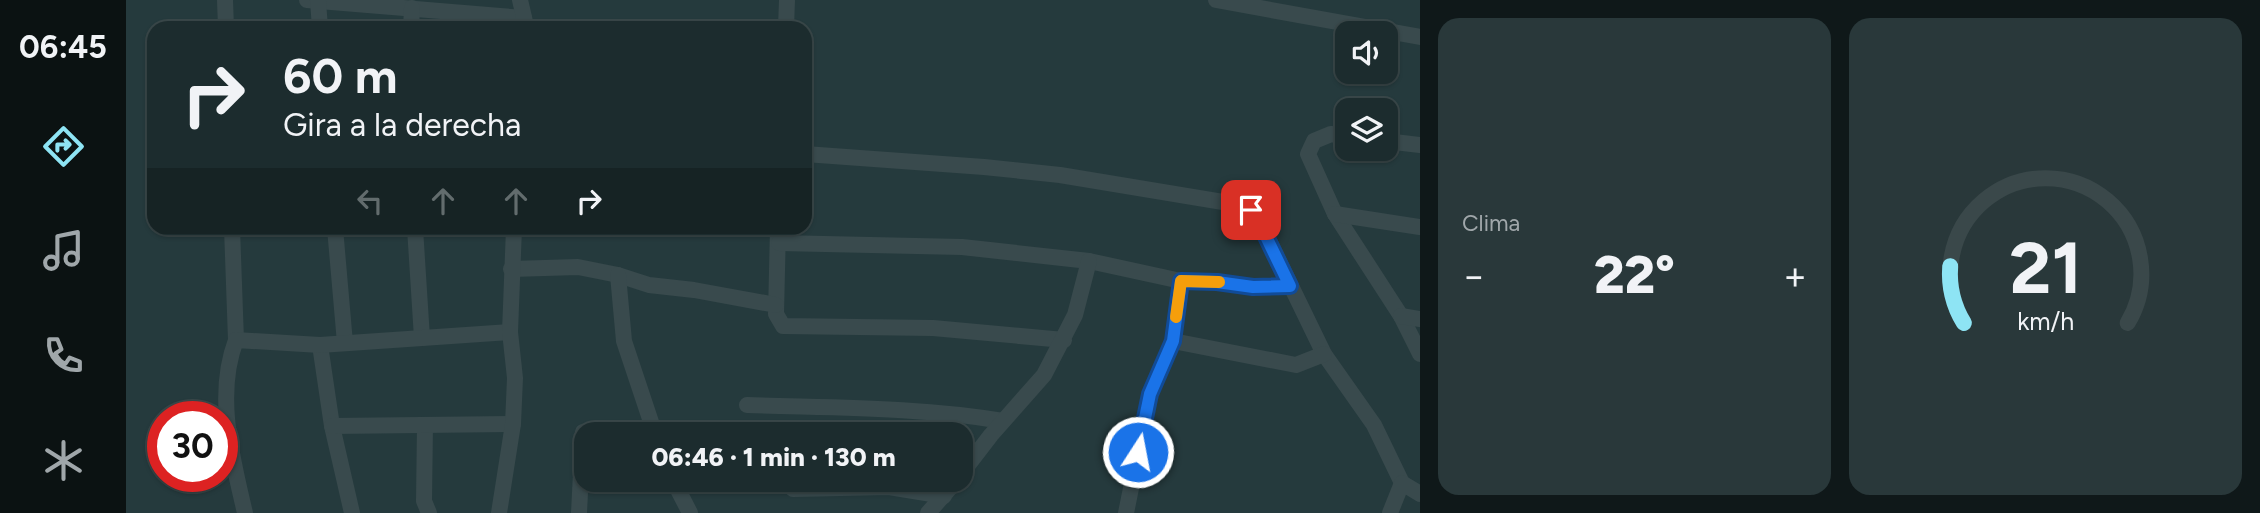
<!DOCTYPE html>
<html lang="es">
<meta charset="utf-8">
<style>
body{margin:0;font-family:Figtree,sans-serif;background:#29383a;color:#f1f3f6;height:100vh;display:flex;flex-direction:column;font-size:26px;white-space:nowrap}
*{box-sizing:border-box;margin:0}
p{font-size:23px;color:#a0a7aa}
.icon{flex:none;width:38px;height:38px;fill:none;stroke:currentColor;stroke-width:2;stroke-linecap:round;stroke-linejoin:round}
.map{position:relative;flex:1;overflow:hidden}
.details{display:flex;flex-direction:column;gap:18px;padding:18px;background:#0f1819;width:840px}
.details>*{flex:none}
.banner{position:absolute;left:21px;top:21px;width:665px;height:214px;border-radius:21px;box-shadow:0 2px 5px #0004,0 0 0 2px #3a484a;background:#1c2c2e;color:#f1f3f6;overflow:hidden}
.buttons{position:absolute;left:1209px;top:21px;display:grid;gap:14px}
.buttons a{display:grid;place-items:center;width:63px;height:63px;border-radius:14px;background:#1c2c2e;box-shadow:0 2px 5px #0004,0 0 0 2px #3a484a;font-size:35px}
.speed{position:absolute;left:21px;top:401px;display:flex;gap:14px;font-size:35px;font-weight:700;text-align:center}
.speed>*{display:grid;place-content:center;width:91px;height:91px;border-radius:50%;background:#1c2c2e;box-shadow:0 2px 5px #0004,0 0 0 2px #3a484a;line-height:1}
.speed .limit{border:10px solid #d22;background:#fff;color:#111}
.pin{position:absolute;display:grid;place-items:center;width:60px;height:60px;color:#fff;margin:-30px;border-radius:14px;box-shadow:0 4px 10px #0006}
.me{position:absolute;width:77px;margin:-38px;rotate:11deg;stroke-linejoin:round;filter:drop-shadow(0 0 5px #0008)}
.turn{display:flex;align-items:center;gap:24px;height:147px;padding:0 21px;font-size:32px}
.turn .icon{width:91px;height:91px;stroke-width:2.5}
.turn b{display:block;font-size:49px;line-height:60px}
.lanes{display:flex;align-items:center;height:66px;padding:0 21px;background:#0003;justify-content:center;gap:35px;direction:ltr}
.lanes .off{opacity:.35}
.big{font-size:52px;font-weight:800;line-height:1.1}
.details .widget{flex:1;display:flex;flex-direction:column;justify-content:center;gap:10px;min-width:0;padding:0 24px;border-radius:21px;background:#29383a}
.details .dial{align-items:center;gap:0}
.dial svg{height:182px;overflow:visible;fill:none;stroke:#3a484a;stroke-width:7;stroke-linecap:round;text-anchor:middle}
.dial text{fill:#f1f3f6;stroke:none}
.heat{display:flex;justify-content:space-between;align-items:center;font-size:38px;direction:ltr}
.details .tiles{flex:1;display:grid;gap:18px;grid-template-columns:repeat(2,1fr)}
.trip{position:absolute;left:448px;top:422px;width:399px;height:70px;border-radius:21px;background:#1c2c2e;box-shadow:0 2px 5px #0004,0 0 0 2px #3a484a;font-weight:800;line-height:70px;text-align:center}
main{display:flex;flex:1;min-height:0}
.tab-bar{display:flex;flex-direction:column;width:126px;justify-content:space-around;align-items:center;background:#0b1212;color:#a0a7aa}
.tab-bar .icon{width:49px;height:49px}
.tab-bar .on{color:#8ee4f4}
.tab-bar b{font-size:32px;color:#f1f3f6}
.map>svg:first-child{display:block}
</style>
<main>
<nav class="tab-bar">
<b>06:45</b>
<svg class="icon on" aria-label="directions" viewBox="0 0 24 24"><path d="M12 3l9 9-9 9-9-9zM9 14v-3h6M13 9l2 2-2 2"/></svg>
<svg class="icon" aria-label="music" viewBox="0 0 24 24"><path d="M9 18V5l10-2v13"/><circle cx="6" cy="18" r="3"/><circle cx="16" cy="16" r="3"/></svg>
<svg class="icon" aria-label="phone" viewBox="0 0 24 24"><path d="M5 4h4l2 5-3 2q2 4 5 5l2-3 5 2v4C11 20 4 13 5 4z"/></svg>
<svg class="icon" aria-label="climate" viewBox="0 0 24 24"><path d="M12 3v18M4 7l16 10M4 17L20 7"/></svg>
</nav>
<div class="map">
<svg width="1294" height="513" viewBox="0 0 1294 513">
<rect width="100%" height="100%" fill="#253a3d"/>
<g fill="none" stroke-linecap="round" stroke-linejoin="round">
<!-- minor -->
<g stroke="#394a4d" stroke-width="16">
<polyline points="99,0 100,28"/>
<polyline points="181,0 398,18"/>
<polyline points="394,0 400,26"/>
<polyline points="1090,0 1294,37"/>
<polyline points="192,1 194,28"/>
<polyline points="285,28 286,8"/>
<polyline points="660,28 661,0"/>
<polyline points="1222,136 1205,134 1188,141 1182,154 1209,214 1275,316 1294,354"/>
<polyline points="1260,141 1294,145"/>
<polyline points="679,154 858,167 934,175 1115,205 1125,210 1134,222 1198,354 1248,425 1276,483"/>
<polyline points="1209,214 1294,227"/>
<polyline points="106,228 110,340"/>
<polyline points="209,228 219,343"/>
<polyline points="289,228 296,338"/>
<polyline points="652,228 650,314 657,326 807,328 938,340"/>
<polyline points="653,243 836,247 963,261 1055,281 1091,282 1127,287 1164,286"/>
<polyline points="385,269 452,267 492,275 523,285 568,290 650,305"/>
<polyline points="492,275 498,341 529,434"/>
<polyline points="1275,316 1294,319"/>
<polyline points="1047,341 1170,365 1198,354"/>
<polyline points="194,345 206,426 226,513"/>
<path d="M621 405C706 408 793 407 877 421"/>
<polyline points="299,425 298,501 303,513"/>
<polyline points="206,426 387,424"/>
<polyline points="835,474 865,435 918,375 949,315 963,261"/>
<polyline points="547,480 564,513"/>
<polyline points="667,489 763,487 818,496"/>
<path d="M119 513C106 457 89 395 110 340L194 345 384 332"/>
<polyline points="373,513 387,424 389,378 384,332 388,228"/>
<polyline points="453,513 457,432"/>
<polyline points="802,513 831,480"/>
<polyline points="1000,513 1024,394 1047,341 1055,281"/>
<polyline points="1264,513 1276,483 1294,494"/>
</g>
</g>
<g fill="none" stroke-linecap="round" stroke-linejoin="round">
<!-- route casing -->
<g stroke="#114b97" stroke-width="18">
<polyline id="route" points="1012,452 1024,394 1047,341 1055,281 1091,282 1127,287 1164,286 1133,222 1125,210"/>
</g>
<!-- route -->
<use href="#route" stroke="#1a73e8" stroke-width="12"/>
<!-- slow -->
<polyline stroke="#f59e0b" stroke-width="12" points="1050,317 1055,281 1093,282"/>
</g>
</svg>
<div class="buttons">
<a><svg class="icon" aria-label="sound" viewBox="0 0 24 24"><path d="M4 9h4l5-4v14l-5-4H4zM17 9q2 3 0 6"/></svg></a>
<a><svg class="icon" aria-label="layers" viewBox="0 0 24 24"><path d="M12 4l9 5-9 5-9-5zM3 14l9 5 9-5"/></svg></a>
</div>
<div class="speed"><div class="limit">30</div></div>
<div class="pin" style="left:1125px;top:210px;background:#d93025"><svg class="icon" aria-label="arrive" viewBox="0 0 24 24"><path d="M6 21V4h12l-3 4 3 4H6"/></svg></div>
<svg class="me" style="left:1012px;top:452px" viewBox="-20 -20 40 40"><circle r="17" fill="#1a73e8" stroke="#fff" stroke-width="3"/><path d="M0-11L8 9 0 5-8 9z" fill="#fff"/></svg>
<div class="trip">06:46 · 1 min · 130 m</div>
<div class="banner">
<div class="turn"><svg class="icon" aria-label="right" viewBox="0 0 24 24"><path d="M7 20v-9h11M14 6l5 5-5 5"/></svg><div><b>60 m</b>Gira a la derecha</div></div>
<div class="lanes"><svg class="icon off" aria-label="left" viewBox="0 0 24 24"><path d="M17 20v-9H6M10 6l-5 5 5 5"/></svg><svg class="icon off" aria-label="ahead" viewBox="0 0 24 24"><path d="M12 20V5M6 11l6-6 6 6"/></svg><svg class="icon off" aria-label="ahead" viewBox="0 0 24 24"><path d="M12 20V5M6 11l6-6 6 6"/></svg><svg class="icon" aria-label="right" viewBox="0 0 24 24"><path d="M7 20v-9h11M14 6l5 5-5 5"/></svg></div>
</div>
</div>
<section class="details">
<div class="tiles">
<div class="widget"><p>Clima</p>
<div class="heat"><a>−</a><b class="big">22°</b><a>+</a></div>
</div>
<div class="widget dial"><svg viewBox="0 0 100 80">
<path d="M14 69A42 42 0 1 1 86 69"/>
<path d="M14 69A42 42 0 0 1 8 44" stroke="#8ee4f4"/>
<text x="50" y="56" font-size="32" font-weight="700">21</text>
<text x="50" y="72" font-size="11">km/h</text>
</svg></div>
</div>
</section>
</main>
